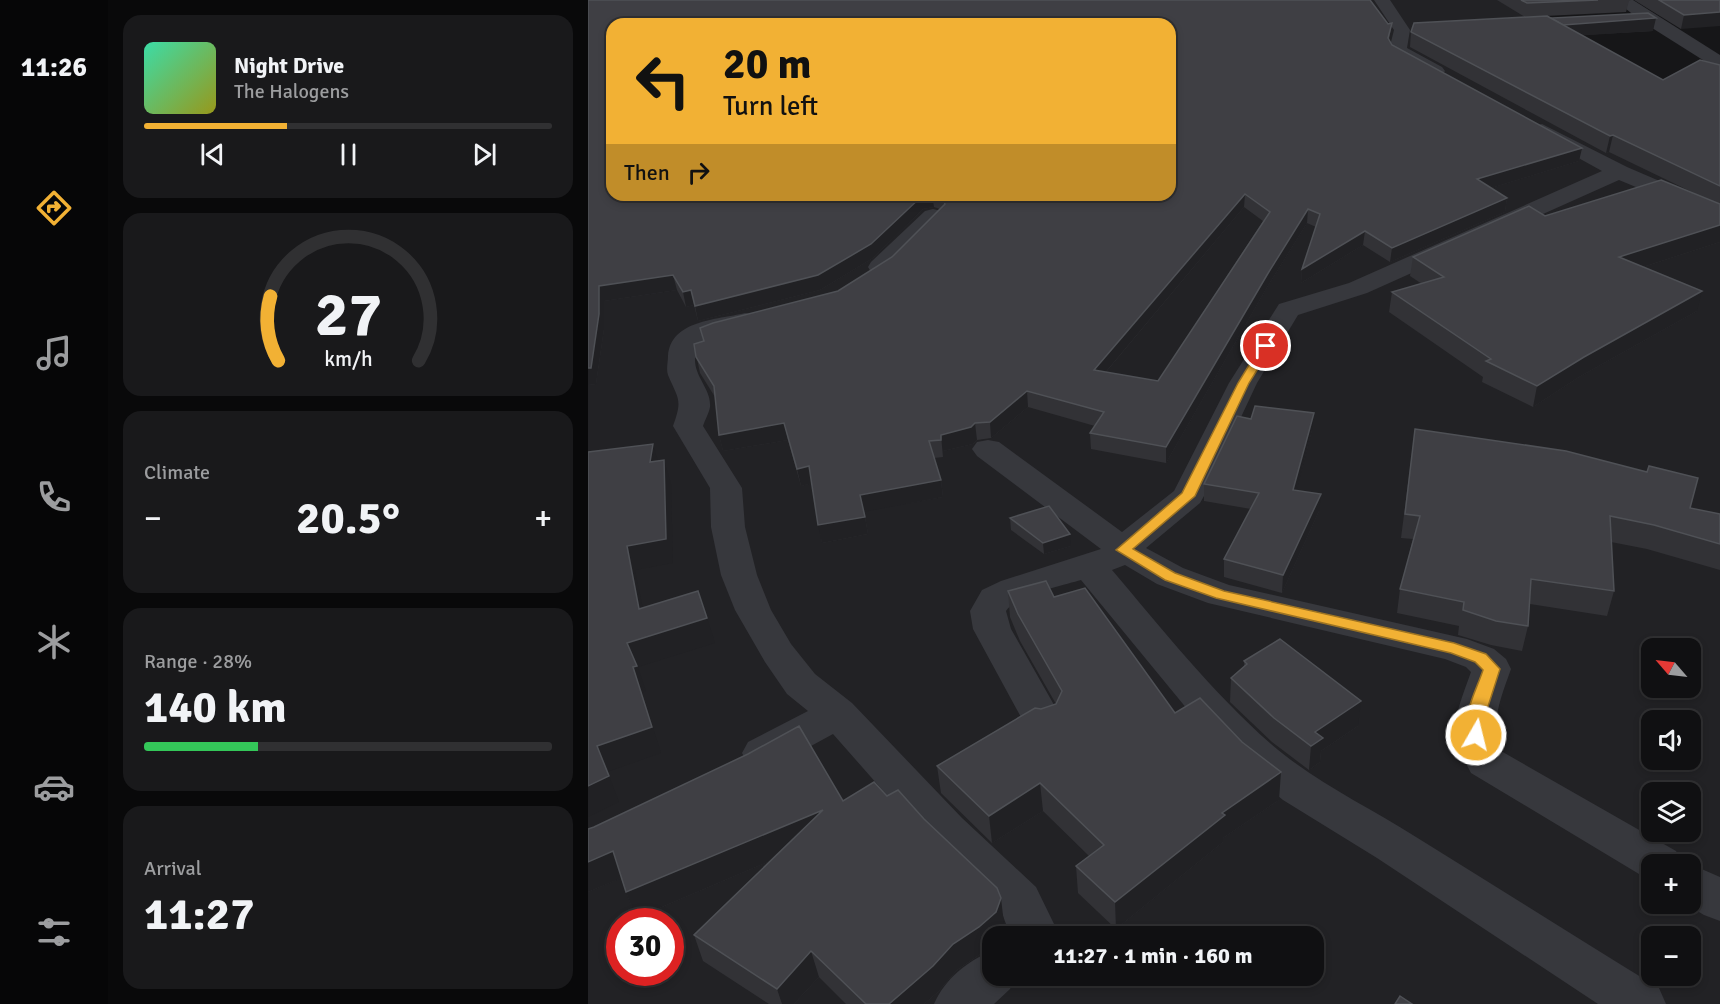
<!DOCTYPE html>
<meta charset="utf-8">
<style>
body{margin:0;font-family:Signika,sans-serif;background:#19191b;color:#f1f3f6;height:100vh;display:flex;flex-direction:column;font-size:22px;white-space:nowrap}
*{box-sizing:border-box;margin:0}
p{font-size:20px;color:#9c9d9f}
.icon{flex:none;width:33px;height:33px;fill:none;stroke:currentColor;stroke-width:2;stroke-linecap:round;stroke-linejoin:round}
.map{position:relative;flex:1;overflow:hidden}
.sheet{display:flex;flex-direction:column;gap:15px;padding:15px;background:#09090a;width:480px}
.sheet>*{flex:none}
.guide{position:absolute;left:18px;top:18px;width:570px;height:183px;border-radius:18px;box-shadow:0 3px 9px #0003,0 0 0 2px #303032;background:#f2b134;color:#111;overflow:hidden}
.needle{width:39px;rotate:298deg}
.buttons{position:absolute;left:1053px;top:638px;display:grid;gap:12px}
.buttons a{display:grid;place-items:center;width:60px;height:60px;border-radius:12px;background:#101012;box-shadow:0 3px 9px #0003,0 0 0 2px #303032;font-size:30px}
.speed{position:absolute;left:18px;top:908px;display:flex;gap:12px;font-size:30px;font-weight:700;text-align:center}
.speed>*{display:grid;place-content:center;width:78px;height:78px;border-radius:50%;background:#101012;box-shadow:0 3px 9px #0003,0 0 0 2px #303032;line-height:1}
.speed .limit{border:9px solid #d22;background:#fff;color:#111}
.pin{position:absolute;display:grid;place-items:center;width:51px;height:51px;color:#fff;margin:-26px;border:3px solid #fff;border-radius:50%;box-shadow:0 2px 6px #0007}
.me{position:absolute;width:66px;margin:-33px;rotate:8deg;stroke-linejoin:round;filter:drop-shadow(0 0 4px #0008)}
.turn{display:flex;align-items:center;gap:21px;height:126px;padding:0 18px;font-size:27px}
.turn .icon{width:78px;height:78px;stroke-width:2.5}
.turn b{display:block;font-size:42px;line-height:51px}
.then{display:flex;align-items:center;height:57px;padding:0 18px;background:#0003;gap:12px;font-size:22px}
.big{font-size:45px;font-weight:700;line-height:1.1}
.sheet .card{flex:1;display:flex;flex-direction:column;justify-content:center;gap:9px;min-width:0;padding:0 21px;border-radius:18px;background:#19191b}
.sheet .dial{align-items:center;gap:0}
.dial svg{height:156px;overflow:visible;fill:none;stroke:#303032;stroke-width:7;stroke-linecap:round;text-anchor:middle}
.dial text{fill:#f1f3f6;stroke:none}
.song{display:flex;align-items:center;gap:18px}
.cover{width:72px;height:72px;border-radius:9px;background:linear-gradient(135deg,hsl(160 70% 55%),hsl(60 70% 35%))}
.played{height:6px;border-radius:3px;background:linear-gradient(90deg,#f2b134 35%,#303032 35%)}
.keys{display:flex;justify-content:space-around;direction:ltr}
.heat{display:flex;justify-content:space-between;align-items:center;font-size:33px;direction:ltr}
.charge{height:9px;border-radius:4px;background:linear-gradient(90deg,#34c759 28%,#303032 0)}
.trip{position:absolute;left:394px;top:926px;width:342px;height:60px;border-radius:18px;background:#101012;box-shadow:0 3px 9px #0003,0 0 0 2px #303032;font-weight:700;line-height:60px;text-align:center}
main{display:flex;flex:1;min-height:0}
.tabs{display:flex;flex-direction:column;width:108px;justify-content:space-around;align-items:center;background:#060607;color:#9c9d9f}
.tabs .icon{width:42px;height:42px}
.tabs .on{color:#f2b134}
.tabs b{font-size:27px;color:#f1f3f6}
.map>svg:first-child{display:block}
</style>
<main>
<nav class="tabs">
<b>11:26</b>
<svg class="icon on" aria-label="directions" viewBox="0 0 24 24"><path d="M12 3l9 9-9 9-9-9zM9 14v-3h6M13 9l2 2-2 2"/></svg>
<svg class="icon" aria-label="music" viewBox="0 0 24 24"><path d="M9 18V5l10-2v13"/><circle cx="6" cy="18" r="3"/><circle cx="16" cy="16" r="3"/></svg>
<svg class="icon" aria-label="phone" viewBox="0 0 24 24"><path d="M5 4h4l2 5-3 2q2 4 5 5l2-3 5 2v4C11 20 4 13 5 4z"/></svg>
<svg class="icon" aria-label="climate" viewBox="0 0 24 24"><path d="M12 3v18M4 7l16 10M4 17L20 7"/></svg>
<svg class="icon" aria-label="car" viewBox="0 0 24 24"><path d="M5 17H2v-5l4-1 3-4h7l3 4 3 1v5h-3M9 17h6M6 11h13"/><circle cx="7" cy="17" r="2"/><circle cx="17" cy="17" r="2"/></svg>
<svg class="icon" aria-label="filters" viewBox="0 0 24 24"><path d="M4 7h16M4 17h16"/><circle cx="9" cy="7" r="2"/><circle cx="15" cy="17" r="2"/></svg>
</nav>
<section class="sheet">
<div class="card">
<div class="song"><i class="cover"></i><div><b>Night Drive</b><p>The Halogens</p></div></div>
<div class="played"></div>
<div class="keys"><svg class="icon" aria-label="previous" viewBox="0 0 24 24"><path d="M18 5L8 12l10 7zM5 5v14"/></svg><svg class="icon" aria-label="pause" viewBox="0 0 24 24"><path d="M8 5v14M16 5v14"/></svg><svg class="icon" aria-label="next" viewBox="0 0 24 24"><path d="M6 5l10 7-10 7zM19 5v14"/></svg></div>
</div>
<div class="card dial"><svg viewBox="0 0 100 80">
<path d="M14 69A42 42 0 1 1 86 69"/>
<path d="M14 69A42 42 0 0 1 10 36" stroke="#f2b134"/>
<text x="50" y="56" font-size="32" font-weight="700">27</text>
<text x="50" y="72" font-size="11">km/h</text>
</svg></div>
<div class="card"><p>Climate</p>
<div class="heat"><a>−</a><b class="big">20.5°</b><a>+</a></div>
</div>
<div class="card"><p>Range · 28%</p><b class="big">140 km</b><div class="charge"></div></div>
<div class="card"><p>Arrival</p><b class="big">11:27</b></div>
</section>
<div class="map">
<svg width="1132" height="1004" viewBox="0 0 1132 1004">
<rect width="100%" height="100%" fill="#161618"/>
<!-- built -->
<path fill="#222225" fill-rule="evenodd" d="M0 0H927L1026 69 1132 123V1004H0ZM24 24H582V195H24ZM1064 648H1102V687H1064ZM1064 720H1102V759H1064ZM1064 792H1102V831H1064ZM1064 864H1102V903H1064ZM32 921H82V972H32ZM405 936H726V975H405ZM1064 936H1102V975H1064Z"/>
<g fill="none" stroke-linecap="round" stroke-linejoin="round">
<!-- minor -->
<g fill="#37383d" fill-rule="evenodd">
<polygon points="786,0 802,0 822,30 819,48 854,67 857,71 854,75 842,75 804,54 801,50 806,30"/>
<polygon points="1027,0 1045,0 1132,55 1132,68 1126,67 1053,21"/>
<path d="M954 124 1039 167 1132 207V222L1031 180 779 293 710 315 669 383 616 496 612 503 558 548 595 568 641 585 879 639 906 649 918 659 923 669C914 695 901 723 913 751L1088 851 1095 864H1064V880L1056 877 883 773C859 729 867 717 883 672L878 667 857 659 620 603 569 584 537 565 524 570C575 630 624 692 683 744 727 782 779 806 828 837 909 887 989 938 1071 988L1078 1004H1010L789 858 695 800 654 767 604 715 493 580C476 585 426 596 418 611L423 629 474 719 468 730 454 734 440 730 385 629 382 611 394 590 413 581 513 549 389 456 384 449 389 442 400 440 411 442 534 532 586 491 641 383 691 304 761 283 1014 171 947 134 944 130 947 126Z"/>
<polygon points="345,209 353,211 357,216 353,221 301,272 292,274 283,272 280,267 283,262 337,211"/>
<path d="M157 313 166 315 170 321 166 327 127 336 111 343C97 372 124 385 122 407 121 413 117 420 115 426L154 488 157 527 169 575 183 610 203 644 227 674 264 703 374 818 448 887 466 924 461 936H413L418 924 414 913 342 844 245 734 190 764 175 769 160 764 154 753 160 742 220 711 199 694 177 662 147 610 133 575 123 527 122 488 85 426C95 399 90 399 80 375 78 369 80 362 80 356 83 320 128 320 157 313Z"/>
<polygon points="1101,864 1102,864 1132,877 1132,921 1116,915 1096,903 1102,903"/>
<path d="M405 951V975H429L422 989 406 1004H346C357 979 380 960 405 951Z"/>
</g>
</g>
<!-- wall -->
<g fill="#323236" fill-rule="evenodd">
<path d="M0 0H782L800 24 804 23 801 40 804 45 994 148 991 161 903 188 919 198 917 212 802 262 775 245 713 283 714 269 728 227 719 223 678 289 578 463 503 449 502 433 507 426 440 407 403 438 389 440 385 444 355 451V457L346 458 353 480 355 497 276 511 280 534 234 543 224 483 213 486 200 440 135 451 131 435 127 397 112 373 106 344 116 341 112 328 125 323 250 291 304 257 352 209 346 207 335 209 285 258 232 290 110 321 106 305 98 307 89 290 16 301V329L8 384 0 385ZM24 24H582V195H24ZM656 207 675 221 570 381 518 372Z"/>
<polygon points="909,0 1043,0 1041,1 1038,12 937,17"/>
<polygon points="1046,0 1132,0 1093,29"/>
<polygon points="963,18 1065,31 994,35 1075,80 1132,65 1132,242 1055,267 1109,311 991,377 945,407 894,382 895,377 801,312 804,292 834,284 822,276 825,257 957,216 1106,193 1021,152 1018,153 822,47 823,32"/>
<polygon points="663,419 724,430 708,491 731,511 694,593 636,577 636,559 663,509 616,501 616,484"/>
<polygon points="827,429 1102,508 1132,514 1132,570 1059,549 1023,542 1026,591 1019,616 942,604 940,626 934,651 903,645 870,635 871,626 809,613 812,589 825,539 813,538"/>
<polygon points="422,518 483,546 456,554 423,530"/>
<polygon points="420,591 466,597 587,713 691,800 635,838 635,842 528,929 490,893 488,866 501,856 455,811 404,843 353,793 349,766 453,709 468,704 432,641 422,617"/>
<polygon points="656,661 770,726 733,751 732,762 721,770 684,742 642,702 643,678 656,667"/>
<polygon points="255,801 416,924 394,953 369,970 350,992 336,1004 258,1004 231,977 206,1004 181,1004 115,961 106,935 182,861 48,918 33,878 0,892 0,829"/>
</g>
<!-- shaded-wall -->
<g fill="#212124">
<polygon points="1132,12 1132,26 1093,29 1096,15"/>
<polygon points="1068,18 1065,31 970,37 972,25"/>
<polygon points="1025,135 1021,152 1018,153 1022,136"/>
<polygon points="994,148 991,161 887,193 889,179"/>
<polygon points="657,194 656,207 506,386 506,370"/>
<polygon points="336,195 344,195 346,207 335,209 285,258 232,290 110,321 107,306"/>
<polygon points="919,198 917,212 802,262 804,248"/>
<polygon points="720,209 719,223 678,289 578,463 578,447 679,275"/>
<polygon points="1132,225 1132,242 1027,276 1031,257"/>
<polygon points="777,231 775,245 713,283 714,269"/>
<polygon points="85,275 89,290 16,301 16,329 8,384 0,385 0,368 11,286"/>
<polygon points="103,290 106,305 98,307 95,292"/>
<polygon points="1114,291 1109,311 991,377 945,407 949,386 996,357"/>
<polygon points="439,391 440,407 403,438 402,422"/>
<polygon points="726,413 724,430 704,508 705,490"/>
<polygon points="196,423 200,440 135,451 131,435"/>
<polygon points="387,423 389,440 385,444 355,451 355,457 353,435"/>
<polygon points="65,444 72,468 62,462"/>
<polygon points="76,460 83,484 85,563 47,570 60,634 51,609 39,546"/>
<polygon points="221,466 225,483 213,486 209,469"/>
<polygon points="353,480 355,497 275,512 272,495"/>
<polygon points="733,494 731,511 694,593 695,575"/>
<polygon points="277,517 280,534 234,543 230,525"/>
<polygon points="482,534 483,546 456,554 455,543"/>
<polygon points="119,618 127,643 50,667 58,691 54,693 73,753 19,772 9,746 45,667 39,643"/>
<polygon points="773,701 770,726 733,751 732,762 721,770 723,746 727,732"/>
<polygon points="693,772 691,800 635,838 635,842 528,929 527,902 634,813"/>
<polygon points="21,776 31,802 0,817 0,786"/>
<polygon points="452,783 455,811 404,843 401,816"/>
<polygon points="235,810 241,836 48,918 38,892"/>
<polygon points="25,851 36,877 0,892 0,862"/>
<polygon points="413,898 416,924 412,936 405,936 405,944 394,953 369,970 350,992 336,1004 301,1004"/>
<polygon points="223,951 231,977 206,1004 194,1004 189,989"/>
</g>
<!-- building -->
<g fill="#3f3f44" stroke="#4f5156" stroke-width="1.5" fill-rule="evenodd">
<path d="M0 0H782L800 24 804 23 800 38 804 45 994 148 889 179 919 198 804 248 777 231 714 269 732 214 720 209 679 275 578 447 502 433 516 412 439 391 402 422 387 423 383 427 353 435V440L341 441 353 480 272 495 277 517 230 525 221 466 209 469 196 423 131 435 126 386 108 357 106 344 116 341 112 328 125 323 250 291 304 257 357 204 353 196 351 195H582V24H24V195H336L334 196 283 244 230 275 107 306 103 290 95 292 85 275 11 286V314L3 368H0ZM657 194 682 212 570 381 506 370Z"/>
<polygon points="933,0 1010,0 939,3"/>
<polygon points="1071,0 1132,0 1132,12 1096,15"/>
<polygon points="1060,13 1068,18 975,25 963,18"/>
<polygon points="959,16 1075,80 1112,60 1132,65 1132,186 1025,135 1022,136 823,32 826,23"/>
<polygon points="1073,180 1132,204 1132,225 1031,257 1114,291 996,357 949,386 898,361 903,359 804,292 856,277 825,257 941,206 957,216"/>
<polygon points="667,406 726,413 705,490 733,494 695,575 636,559 671,493 616,484 649,416 663,419"/>
<polygon points="827,429 978,451 1059,472 1061,466 1110,478 1102,508 1132,514 1132,544 1066,525 1022,516 1026,591 943,579 940,626 908,621 875,610 876,602 812,589 832,516 817,514"/>
<polygon points="65,444 62,462 76,460 78,539 39,546 51,609 110,591 119,618 39,643 49,666 45,667 64,727 9,746 21,776 0,786 0,452"/>
<polygon points="461,506 482,534 455,543 422,518"/>
<polygon points="458,581 466,597 497,588 587,713 612,698 654,742 693,772 634,813 637,815 527,902 488,866 516,845 452,783 401,816 349,766 447,708 453,709 468,704 474,691 430,614 420,591"/>
<polygon points="692,639 773,701 727,732 735,738 723,746 686,718 643,678 659,664 656,661"/>
<polygon points="211,726 255,801 286,782 299,796 310,790 336,819 409,888 413,898 408,912 391,927 365,944 345,966 301,1004 278,1004 223,951 189,989 106,935 235,810 38,892 25,851 0,862 0,829 6,827 160,754"/>
<polygon points="812,996 824,1004 807,1004"/>
</g>
<!-- route -->
<path fill="#f2b134" stroke="#9d7322" stroke-width="1.5" d="M678 343 684 346 661 383 607 496 545 549 587 573 636 591 866 643 898 654 912 669 895 722 896 735 894 739 888 741 882 739C871 720 889 689 895 670L887 662 863 653 628 598 577 580 528 550 594 493 650 383 674 344Z"/>
</svg>
<div class="buttons">
<a><svg class="needle" viewBox="-14 -14 28 28"><path d="M0-13l5 13h-10z" fill="#e53935"/><path d="M0 13l5-13h-10z" fill="#9c9d9f"/></svg></a>
<a><svg class="icon" aria-label="sound" viewBox="0 0 24 24"><path d="M4 9h4l5-4v14l-5-4H4zM17 9q2 3 0 6"/></svg></a>
<a><svg class="icon" aria-label="layers" viewBox="0 0 24 24"><path d="M12 4l9 5-9 5-9-5zM3 14l9 5 9-5"/></svg></a>
<a>+</a>
<a>−</a>
</div>
<div class="speed"><div class="limit">30</div></div>
<div class="pin" style="left:678px;top:346px;background:#d93025"><svg class="icon" aria-label="arrive" viewBox="0 0 24 24"><path d="M6 21V4h12l-3 4 3 4H6"/></svg></div>
<svg class="me" style="left:888px;top:735px" viewBox="-20 -20 40 40"><circle r="17" fill="#f2b134" stroke="#fff" stroke-width="3"/><path d="M0-11L8 9 0 5-8 9z" fill="#fff"/></svg>
<div class="trip">11:27 · 1 min · 160 m</div>
<div class="guide">
<div class="turn"><svg class="icon" aria-label="left" viewBox="0 0 24 24"><path d="M17 20v-9H6M10 6l-5 5 5 5"/></svg><div><b>20 m</b>Turn left</div></div>
<div class="then">Then<svg class="icon" aria-label="right" viewBox="0 0 24 24"><path d="M7 20v-9h11M14 6l5 5-5 5"/></svg></div>
</div>
</div>
</main>
